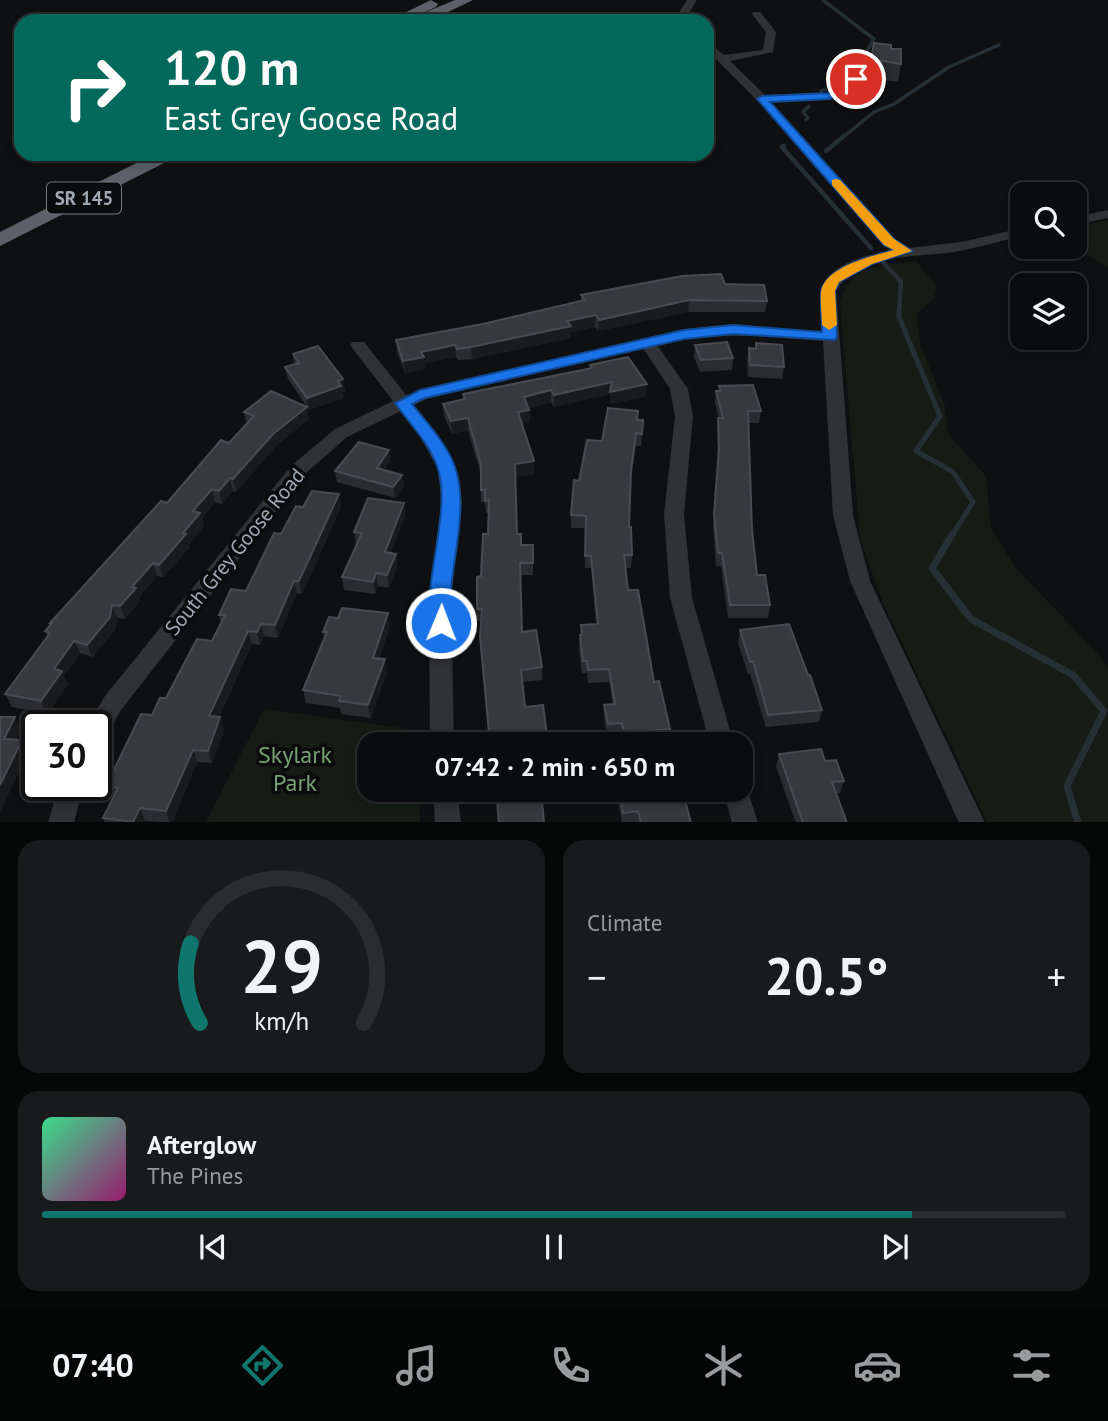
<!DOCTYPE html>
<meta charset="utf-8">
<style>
body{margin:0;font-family:"PT Sans",sans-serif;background:#191a1b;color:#f1f3f6;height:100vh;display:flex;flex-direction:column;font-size:26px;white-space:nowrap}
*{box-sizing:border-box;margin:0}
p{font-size:23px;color:#9a9b9d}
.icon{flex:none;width:38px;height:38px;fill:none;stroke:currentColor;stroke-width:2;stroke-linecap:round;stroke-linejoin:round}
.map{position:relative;height:822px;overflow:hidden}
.details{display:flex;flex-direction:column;gap:18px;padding:18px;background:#060707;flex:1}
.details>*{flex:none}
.hud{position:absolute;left:14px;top:14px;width:700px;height:147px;border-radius:21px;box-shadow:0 4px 10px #0003,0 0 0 2px #2b2c2e;background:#00695c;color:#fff;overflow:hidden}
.buttons{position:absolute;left:1010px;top:182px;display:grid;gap:14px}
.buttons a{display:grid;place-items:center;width:77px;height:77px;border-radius:14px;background:#0b0c0d;box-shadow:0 4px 10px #0003,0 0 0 2px #2b2c2e;font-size:35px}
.speed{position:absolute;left:21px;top:710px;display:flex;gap:14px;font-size:35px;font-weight:700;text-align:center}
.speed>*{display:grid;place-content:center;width:91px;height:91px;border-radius:50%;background:#0b0c0d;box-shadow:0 4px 10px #0003,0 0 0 2px #2b2c2e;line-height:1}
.speed .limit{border:4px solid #111;border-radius:10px;background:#fff;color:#111}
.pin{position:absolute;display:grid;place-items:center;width:60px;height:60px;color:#fff;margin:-30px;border:4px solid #fff;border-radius:50%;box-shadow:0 2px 7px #0007}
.me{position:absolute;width:77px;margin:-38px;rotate:1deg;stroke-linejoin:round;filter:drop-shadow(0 0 5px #0008)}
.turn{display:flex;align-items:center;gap:24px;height:147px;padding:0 35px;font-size:32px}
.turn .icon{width:91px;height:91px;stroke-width:2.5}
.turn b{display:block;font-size:49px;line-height:60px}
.big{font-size:52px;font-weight:800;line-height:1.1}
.details .card{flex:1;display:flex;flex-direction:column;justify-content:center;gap:10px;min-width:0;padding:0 24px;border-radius:21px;background:#191a1b}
.details .dial{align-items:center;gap:0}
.dial svg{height:182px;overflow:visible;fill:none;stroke:#2b2c2e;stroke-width:7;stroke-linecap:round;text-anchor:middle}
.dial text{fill:#f1f3f6;stroke:none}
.song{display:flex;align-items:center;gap:21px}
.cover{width:84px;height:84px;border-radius:10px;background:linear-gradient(135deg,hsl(150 70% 55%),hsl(320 70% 35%))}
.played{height:7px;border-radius:4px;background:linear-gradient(90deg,#0f766e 85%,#2b2c2e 85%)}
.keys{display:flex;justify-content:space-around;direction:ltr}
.heat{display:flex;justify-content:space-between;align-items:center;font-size:38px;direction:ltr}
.details .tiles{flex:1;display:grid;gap:18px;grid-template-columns:1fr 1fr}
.card:last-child{grid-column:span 2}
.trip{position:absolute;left:357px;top:732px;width:396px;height:70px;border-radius:21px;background:#0b0c0d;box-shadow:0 4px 10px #0003,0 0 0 2px #2b2c2e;font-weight:800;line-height:70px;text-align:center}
.tabs{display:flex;height:112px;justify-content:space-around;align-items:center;background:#040505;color:#9a9b9d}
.tabs .icon{width:49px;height:49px}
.tabs .on{color:#0f766e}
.tabs b{font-size:32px;color:#f1f3f6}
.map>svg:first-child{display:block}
</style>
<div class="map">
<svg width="1108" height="823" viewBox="0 0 1108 823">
<rect width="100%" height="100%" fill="#0f1011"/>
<!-- green -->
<g fill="#151c15">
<polygon points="1108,220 1108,268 1074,247 1075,228"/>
<path d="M916 261 937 286 934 299 917 313 920 343 945 406 948 434 986 476 991 528 1015 567 1100 656 1108 669V822H987L883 603 860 539 840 304C848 264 882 266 916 261Z"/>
<polygon points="264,709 416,730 416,744 369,744 369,789 419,789 420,822 206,822"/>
</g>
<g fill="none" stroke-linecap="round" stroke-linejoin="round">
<!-- stream-far3 -->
<g stroke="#253035" stroke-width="3.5">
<polyline points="821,91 852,77 874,39 823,0"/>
<polyline points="806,120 808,118 803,112 809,106"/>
<polyline points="842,138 874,112 894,104 949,67 999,45"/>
</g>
<!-- stream-far2 -->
<g stroke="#253035" stroke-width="4.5">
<polyline points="784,146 782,147 871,248"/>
<polyline points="826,151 844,136"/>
<polyline points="882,261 901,282 899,313"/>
</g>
<!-- stream-far1 -->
<polyline stroke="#253035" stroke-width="5" points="899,311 899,317 940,416 916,451 953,472 973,502 951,537"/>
<!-- stream -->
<polyline stroke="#253035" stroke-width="7" points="952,535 932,568 971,619 1073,675 1104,711 1067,786 1078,823"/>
<!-- minor -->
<g fill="#303236" fill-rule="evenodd">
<polygon points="687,0 697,0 690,11 693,21 683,21 680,11"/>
<path d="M754 12H760L776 32 773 52 730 61 765 95 828 93 856 77 885 86 852 105 831 99 771 102 894 239 909 248 961 242 1022 228V236C999 241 977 248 954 252 913 258 860 252 836 291L853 515 870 581 985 823H959L850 581 833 515 823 341C762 336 718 331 657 345L688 389 693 416 684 514 692 598 734 744H710L670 598 664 514 675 416 670 389 643 348 426 399 414 405 433 429 455 467 462 501 451 599 454 744H430L429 599 442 501 437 467 419 435 401 411 347 437 306 473 121 710 104 740 96 743V726H87L105 696 292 465 335 429 393 401 350 345 352 342H364L406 395 684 329 733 324 823 332C822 320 819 305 821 293 825 263 869 255 892 250L884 245 758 101 707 50V41L724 55 763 50 766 32 752 14ZM858 84 869 87 851 98 840 95Z"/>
<polygon points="1108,210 1108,218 1074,225 1074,217"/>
<polygon points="740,780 747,789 758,823 732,823 723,789 740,789"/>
<polygon points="59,786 83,786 74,823 48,823"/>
<polygon points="433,789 457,789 461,823 435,823"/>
</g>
<!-- highway -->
<g fill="#5c6068" fill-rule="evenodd">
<polygon points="431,0 438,4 436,7 414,17 455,0 473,0 429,21 410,21 412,18 406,21 388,21"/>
<polygon points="154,154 177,154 174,158 0,246 0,232"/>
</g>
</g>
<!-- wall -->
<g fill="#2b2c2f">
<polygon points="874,43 891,49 901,64 898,82 867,78"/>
<polygon points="725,284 767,301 765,312 688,312 598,331 595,327 571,332 571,338 472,359 458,360 456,357 424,363 425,369 405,373 397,352 396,340 483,324 581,301 581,295"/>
<polygon points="756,343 784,367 782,379 748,377 747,360 749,348 755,349"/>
<polygon points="695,345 733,358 732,370 700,372 694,357"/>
<polygon points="293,354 343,379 345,392 342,392 343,398 309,410 288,379 285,367 294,364"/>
<polygon points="590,365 646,396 610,404 610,394 554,407 551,402 529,408 530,422 522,424 534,461 534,474 515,477 517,534 521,545 533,545 533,575 520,575 522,632 542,667 542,680 522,682 525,707 543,705 548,744 489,744 481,621 477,621 477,609 481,576 488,534 489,513 486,513 485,502 481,502 481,475 468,430 452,434 444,416 443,404 463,399 463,394 590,369"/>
<polygon points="719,386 761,411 759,423 748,423 752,530 757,575 770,605 768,618 728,618 721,566 716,566 713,527 718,460 717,430 719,418 715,403 716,391 718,391"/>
<polygon points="244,412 309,419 276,446 236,492 233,491 222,504 215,502 202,518 204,526 189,544 190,547 163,577 157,576 139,597 140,601 125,619 117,618 115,630 92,657 80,653 64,676 68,684 47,714 12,707 5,694 48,637 45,631 51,625 50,623 247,424"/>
<polygon points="638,420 642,432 641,446 636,446 631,480 629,527 632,555 631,568 626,568 628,590 654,682 670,729 668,741 645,744 622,744 621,736 607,737 604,718 604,705 613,704 609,682 588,683 587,673 582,674 579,648 581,625 596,624 591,568 585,568 585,528 571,528 571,515 579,481 602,441"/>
<polygon points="389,450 390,461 384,470 402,475 404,486 395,498 337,482 335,471"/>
<polygon points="404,503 405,516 391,553 396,554 397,567 389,588 378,586 375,594 344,590 342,577 357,544 356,544 354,532"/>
<polygon points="303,507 341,507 302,594 297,593 278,638 264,636 260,645 252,644 219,717 224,730 212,763 197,762 172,823 145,821 144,823 105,823 103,818 112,799 106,786 152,715 212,641 221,623 219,615 246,591 281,534"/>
<polygon points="338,618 390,626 379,659 387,672 371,718 341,714 340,708 306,703 303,690 325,638 323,632"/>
<polygon points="740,630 808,675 822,710 819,722 766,727 750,674 748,674 738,643"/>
<polygon points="779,754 825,761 844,781 840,793 836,794 847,823 796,823 776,767"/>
<polygon points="619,789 688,795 687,806 691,823 622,823 618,801"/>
</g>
<!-- shaded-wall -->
<g fill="#1a1b1d">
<polygon points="689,300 688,312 598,331 599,320"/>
<polygon points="596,315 595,327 571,332 571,338 472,359 471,347 567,321"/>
<polygon points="455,345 456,357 424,363 425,369 405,373 403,361 421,352"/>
<polygon points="343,379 345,392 342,392 343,398 309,410 307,398"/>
<polygon points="612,382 647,384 646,396 610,404 610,394 554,407 554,395"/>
<polygon points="551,390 551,402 524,409 524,397"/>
<polygon points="307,407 309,419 276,446 236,492 233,479 273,434"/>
<polygon points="529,410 530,422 518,425 518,412"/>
<polygon points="468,418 468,430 452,434 451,421"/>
<polygon points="389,450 390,461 378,479 377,468"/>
<polygon points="534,461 534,474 515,477 515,464"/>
<polygon points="402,475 404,486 395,498 393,487"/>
<polygon points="230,478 233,491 222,504 219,491"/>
<polygon points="212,489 215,502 202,518 204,526 189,544 190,547 163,577 159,565 183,533 193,511"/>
<polygon points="339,494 341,507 302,594 299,581"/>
<polygon points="404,503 405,516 387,565 385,552"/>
<polygon points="396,554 397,567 389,588 387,575"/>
<polygon points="153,563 157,576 139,597 140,601 125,619 120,606 132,587"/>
<polygon points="376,573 378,586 375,594 373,582"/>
<polygon points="294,581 297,593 278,638 275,625"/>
<polygon points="112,605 117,618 115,630 92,657 87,645"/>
<polygon points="388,613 390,626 375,670 373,658"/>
<polygon points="261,624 264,636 260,645 257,632"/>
<polygon points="248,631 252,644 213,729 209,716"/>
<polygon points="74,641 80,653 64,676 68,684 47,714 41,701 54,669"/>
<polygon points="385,659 387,672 371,718 368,705"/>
<polygon points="15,717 21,730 11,752 4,739"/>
<polygon points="220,717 224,730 212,763 208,751"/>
<polygon points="22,740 28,752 0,813 0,785"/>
<polygon points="193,750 197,762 172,823 170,823 166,811"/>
<polygon points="140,808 145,821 144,823 133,823"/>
</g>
<!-- building -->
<g fill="#373a3d" stroke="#484b50" stroke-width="2">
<polygon points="874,43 891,45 891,49 901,49 901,64 871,59"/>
<polygon points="721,274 725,284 764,285 767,301 689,300 599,320 596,315 567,321 571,326 471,347 457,349 455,345 421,352 424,357 403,361 396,340 483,324 585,300 581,295 682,276"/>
<polygon points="727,342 733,358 701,360 695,345"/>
<polygon points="756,343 782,345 784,367 750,365 749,348 756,349"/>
<polygon points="318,346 343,379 338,381 341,386 307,398 285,367 299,363 293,354"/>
<polygon points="628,357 647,384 610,392 612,382 554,395 551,390 524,397 529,410 518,412 534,461 515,464 517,534 521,534 521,545 533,545 533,563 520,563 522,632 536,630 542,667 521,670 525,707 543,705 548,742 532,744 490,744 480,636 482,609 477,609 477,577 481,576 483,534 488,534 489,500 485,501 485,490 481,490 481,465 468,418 451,421 443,404 465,399 463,394 592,368 590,365"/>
<polygon points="753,385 761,411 748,411 752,530 757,575 765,575 770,605 730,605 722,553 718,553 714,514 719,448 718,418 723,418 716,391 721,391 719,386"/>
<polygon points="271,391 307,407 273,434 233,479 230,478 219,491 212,489 193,511 200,513 183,533 186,534 159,565 153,563 132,587 136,588 120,606 112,605 110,617 87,645 74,641 54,669 62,671 41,701 5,694 50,633 45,631 52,623 50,623 161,501 167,503 221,440 229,443 254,416 244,412"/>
<polygon points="608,408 638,411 637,420 643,420 642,434 636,433 631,470 629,527 631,527 632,555 624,555 628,590 638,590 654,682 659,681 670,729 624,733 622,723 608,724 604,705 615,704 609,669 588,670 587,661 583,661 580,635 582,635 581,625 598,624 591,556 585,556 586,516 571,515 574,480 579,481 587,440 602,441"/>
<polygon points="359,442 389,450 377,468 402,475 393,487 335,471"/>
<polygon points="312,491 339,494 299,581 294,581 275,625 261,624 257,632 248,631 209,716 220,717 208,751 193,750 166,811 140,808 133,822 103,818 118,788 106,786 141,714 152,715 160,698 166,698 197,639 212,641 225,615 219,615 231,589 246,591 274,533 281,534 296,506 303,507"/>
<polygon points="368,498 404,503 385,552 396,554 387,575 376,573 373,582 342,577 362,533 354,532"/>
<polygon points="342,608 388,613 373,658 385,659 368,705 339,701 341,696 303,690 327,632 323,632 329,617 338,618"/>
<polygon points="789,624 808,675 810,675 822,710 768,715 753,661 750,662 740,630"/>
<polygon points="0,717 15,717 4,739 22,740 0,785"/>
<polygon points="821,749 825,761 836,760 844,781 832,782 847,823 803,823 779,754"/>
<polygon points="496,789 541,789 544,823 499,823"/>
<polygon points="619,789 687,789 688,795 684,796 691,823 641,823 638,811 623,813"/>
</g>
<!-- route -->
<path fill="#1a73e8" stroke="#114b97" stroke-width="2" d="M856 76 859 77V82L831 99 770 102 894 239 912 251 872 264 839 282 835 291 837 337 835 340 733 334 684 339 425 398 412 404C427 423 447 444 455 467 467 502 456 545 452 580 450 595 454 616 448 628L441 631 434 628C417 597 454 511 437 466 429 443 409 423 395 403L420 390 684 330 733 325 822 332C822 319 820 305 821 293 824 267 872 256 894 250L884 245 757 99 762 96 828 93Z"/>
<!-- slow -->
<path fill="#f59e0b" d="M836 179 840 180 894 239 912 251 872 264 839 282 835 291 837 325 829 330 822 325C822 315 820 302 821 292 825 266 873 256 894 250L884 245 832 185V180Z"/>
<g text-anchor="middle" stroke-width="7" stroke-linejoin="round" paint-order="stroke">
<!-- shield labels -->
<rect fill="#0a0b0c" stroke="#727981" stroke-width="2" x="47" y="182.5" width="74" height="31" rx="5"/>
<g font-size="19" font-weight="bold" fill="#9fa8b3">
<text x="84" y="205">SR 145</text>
</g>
<!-- street labels -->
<g font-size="21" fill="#9fa8b3" stroke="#0a0b0c">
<text transform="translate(235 552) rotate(-51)" y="7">South Grey Goose Road</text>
</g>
<!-- near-park labels -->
<g font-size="24" fill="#77a174" stroke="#0a0b0c">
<text x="295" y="763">Skylark<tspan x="295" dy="28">Park</tspan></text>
</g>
</g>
</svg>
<div class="buttons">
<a><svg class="icon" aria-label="search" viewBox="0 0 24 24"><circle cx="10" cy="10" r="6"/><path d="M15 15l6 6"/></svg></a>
<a><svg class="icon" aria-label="layers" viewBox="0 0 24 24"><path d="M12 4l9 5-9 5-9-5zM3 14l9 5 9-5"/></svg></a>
</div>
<div class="speed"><div class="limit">30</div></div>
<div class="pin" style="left:856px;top:79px;background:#d93025"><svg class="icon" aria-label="arrive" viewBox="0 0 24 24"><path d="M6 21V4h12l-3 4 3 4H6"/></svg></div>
<svg class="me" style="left:441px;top:623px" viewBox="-20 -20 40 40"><circle r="17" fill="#1a73e8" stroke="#fff" stroke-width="3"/><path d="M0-11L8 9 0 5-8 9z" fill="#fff"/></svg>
<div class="trip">07:42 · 2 min · 650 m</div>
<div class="hud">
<div class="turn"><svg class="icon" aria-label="right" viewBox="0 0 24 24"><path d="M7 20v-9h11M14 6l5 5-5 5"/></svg><div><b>120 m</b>East Grey Goose Road</div></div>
</div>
</div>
<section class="details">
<div class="tiles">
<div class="card dial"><svg viewBox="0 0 100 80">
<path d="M14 69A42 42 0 1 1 86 69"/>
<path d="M14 69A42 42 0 0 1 10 34" stroke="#0f766e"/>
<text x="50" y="56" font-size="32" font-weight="700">29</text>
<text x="50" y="72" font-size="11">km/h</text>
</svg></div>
<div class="card"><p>Climate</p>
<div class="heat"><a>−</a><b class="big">20.5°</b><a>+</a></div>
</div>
<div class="card">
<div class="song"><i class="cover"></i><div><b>Afterglow</b><p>The Pines</p></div></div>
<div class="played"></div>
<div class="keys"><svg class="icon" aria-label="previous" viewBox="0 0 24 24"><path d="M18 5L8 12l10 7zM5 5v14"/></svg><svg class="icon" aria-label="pause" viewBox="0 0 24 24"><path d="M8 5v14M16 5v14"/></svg><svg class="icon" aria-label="next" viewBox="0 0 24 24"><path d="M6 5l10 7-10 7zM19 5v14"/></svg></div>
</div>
</div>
</section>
<nav class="tabs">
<b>07:40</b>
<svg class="icon on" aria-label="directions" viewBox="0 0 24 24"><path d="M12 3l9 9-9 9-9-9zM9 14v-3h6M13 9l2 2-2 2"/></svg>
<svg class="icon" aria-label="music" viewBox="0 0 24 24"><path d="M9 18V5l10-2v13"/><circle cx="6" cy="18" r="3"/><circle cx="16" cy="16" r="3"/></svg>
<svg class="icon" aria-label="phone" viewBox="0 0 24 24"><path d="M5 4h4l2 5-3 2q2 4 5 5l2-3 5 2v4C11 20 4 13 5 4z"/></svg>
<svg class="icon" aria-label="climate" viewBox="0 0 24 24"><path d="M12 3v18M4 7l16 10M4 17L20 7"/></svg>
<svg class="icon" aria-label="car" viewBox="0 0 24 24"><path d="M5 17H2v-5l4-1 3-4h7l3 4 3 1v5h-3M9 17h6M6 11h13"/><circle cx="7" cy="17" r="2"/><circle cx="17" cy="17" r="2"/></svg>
<svg class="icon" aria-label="filters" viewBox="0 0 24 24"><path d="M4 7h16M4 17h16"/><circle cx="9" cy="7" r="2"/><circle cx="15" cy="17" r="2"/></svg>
</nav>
